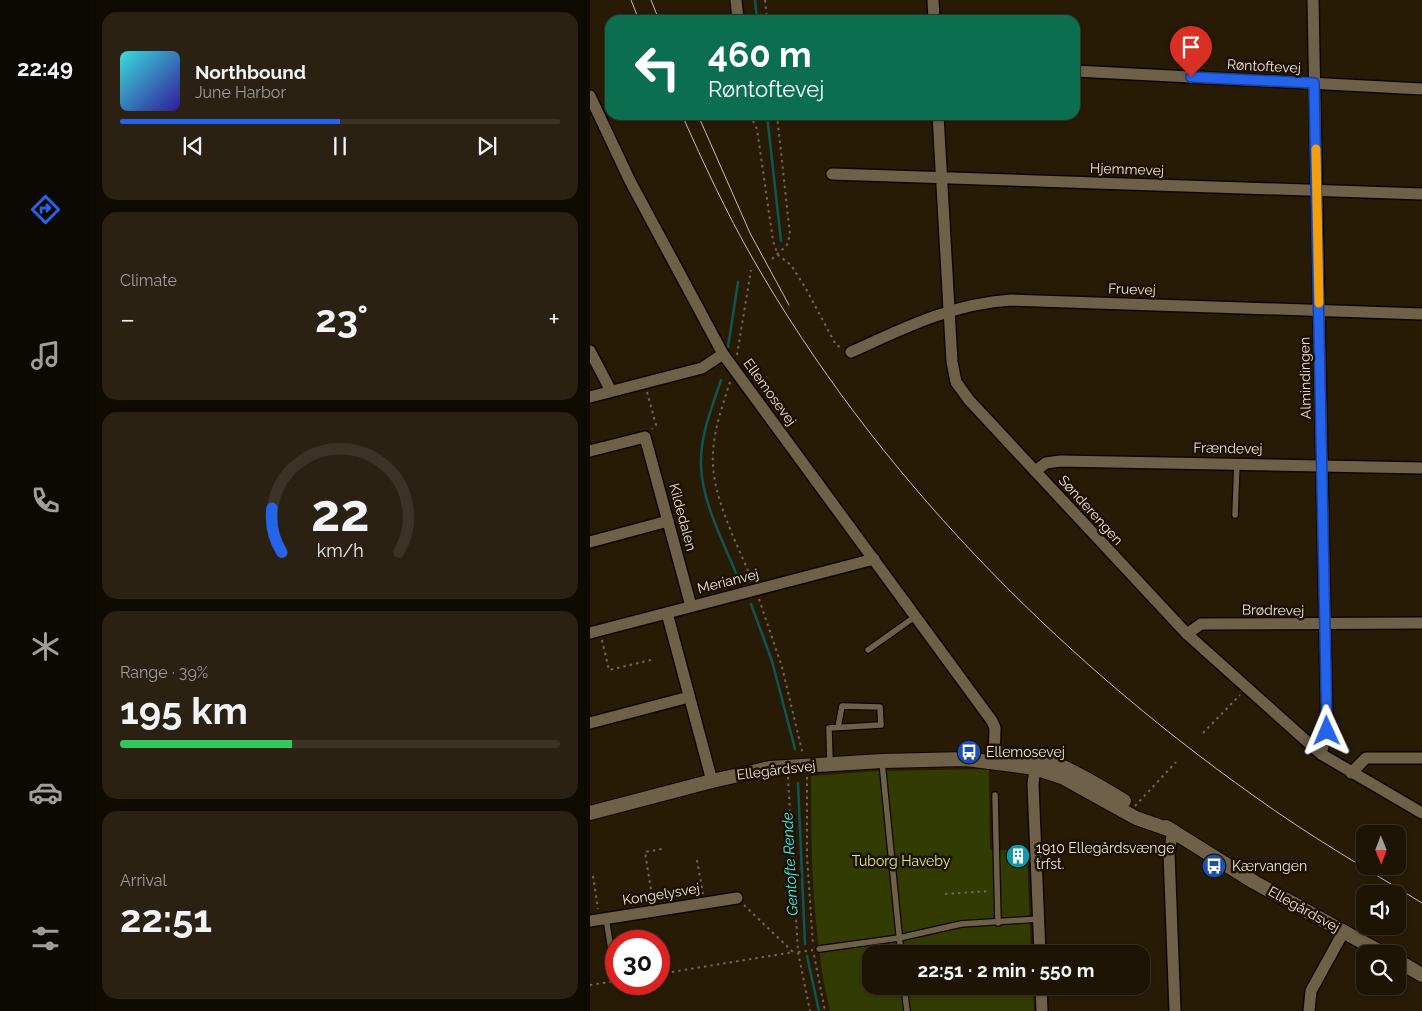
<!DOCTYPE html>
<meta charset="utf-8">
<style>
body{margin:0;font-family:Raleway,sans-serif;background:#2a2113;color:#f1f3f6;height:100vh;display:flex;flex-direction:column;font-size:19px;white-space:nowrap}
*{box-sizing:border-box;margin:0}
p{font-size:16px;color:#a09e9a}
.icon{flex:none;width:28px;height:28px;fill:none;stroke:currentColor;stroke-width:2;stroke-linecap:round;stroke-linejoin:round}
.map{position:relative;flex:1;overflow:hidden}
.drawer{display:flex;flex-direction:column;gap:12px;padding:12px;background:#100b02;width:500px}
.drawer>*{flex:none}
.banner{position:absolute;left:15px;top:15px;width:475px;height:105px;border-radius:15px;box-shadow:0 1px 4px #0004,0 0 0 1px #3b3326;background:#0b6e4f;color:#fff;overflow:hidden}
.needle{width:32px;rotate:179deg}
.controls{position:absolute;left:766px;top:825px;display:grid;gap:10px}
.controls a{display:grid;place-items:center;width:50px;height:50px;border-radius:10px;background:#1d1404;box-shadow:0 1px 4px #0004,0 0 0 1px #3b3326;font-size:25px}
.speed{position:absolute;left:15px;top:930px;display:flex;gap:10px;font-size:25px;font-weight:700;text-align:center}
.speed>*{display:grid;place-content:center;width:65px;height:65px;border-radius:50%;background:#1d1404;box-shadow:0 1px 4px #0004,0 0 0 1px #3b3326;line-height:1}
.speed .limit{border:8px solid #d22;background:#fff;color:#111}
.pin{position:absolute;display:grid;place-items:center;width:42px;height:42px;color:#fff;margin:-51px -21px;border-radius:50% 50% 50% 0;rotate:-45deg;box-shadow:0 0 5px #0007}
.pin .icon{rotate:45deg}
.me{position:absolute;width:55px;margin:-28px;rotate:359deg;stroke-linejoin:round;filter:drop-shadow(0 0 4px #0008)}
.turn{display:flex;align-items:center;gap:18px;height:105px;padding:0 20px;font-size:22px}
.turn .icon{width:65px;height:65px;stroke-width:2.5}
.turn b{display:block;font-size:35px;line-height:42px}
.big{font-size:38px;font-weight:700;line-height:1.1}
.drawer .card{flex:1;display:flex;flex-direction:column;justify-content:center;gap:8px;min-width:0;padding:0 18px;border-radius:15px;background:#2a2113}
.drawer .dial{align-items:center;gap:0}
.dial svg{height:130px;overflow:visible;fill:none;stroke:#3b3326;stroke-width:7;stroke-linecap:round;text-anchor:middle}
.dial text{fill:#f1f3f6;stroke:none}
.song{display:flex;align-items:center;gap:15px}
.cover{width:60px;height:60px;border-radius:8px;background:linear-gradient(135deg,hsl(180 70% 55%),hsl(250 70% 35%))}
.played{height:5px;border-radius:2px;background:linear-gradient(90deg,#2563eb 50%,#3b3326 50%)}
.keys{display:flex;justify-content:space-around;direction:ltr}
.heat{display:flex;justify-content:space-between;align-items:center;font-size:28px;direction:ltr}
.charge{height:8px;border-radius:4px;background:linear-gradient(90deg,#34c759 39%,#3b3326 0)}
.trip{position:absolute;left:272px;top:945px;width:288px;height:50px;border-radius:15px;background:#1d1404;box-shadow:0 1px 4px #0004,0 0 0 1px #3b3326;font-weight:700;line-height:50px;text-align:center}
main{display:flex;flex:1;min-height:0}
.tab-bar{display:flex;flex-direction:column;width:90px;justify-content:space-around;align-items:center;background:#0c0802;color:#a09e9a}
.tab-bar .icon{width:35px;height:35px}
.tab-bar .active{color:#2563eb}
.tab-bar b{font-size:22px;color:#f1f3f6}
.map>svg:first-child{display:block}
</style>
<main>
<nav class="tab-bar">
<b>22:49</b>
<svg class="icon active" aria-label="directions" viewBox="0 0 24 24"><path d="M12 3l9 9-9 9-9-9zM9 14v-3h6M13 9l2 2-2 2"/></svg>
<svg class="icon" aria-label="music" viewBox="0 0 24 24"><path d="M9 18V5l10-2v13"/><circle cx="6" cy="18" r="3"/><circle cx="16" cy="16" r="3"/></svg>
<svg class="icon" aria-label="phone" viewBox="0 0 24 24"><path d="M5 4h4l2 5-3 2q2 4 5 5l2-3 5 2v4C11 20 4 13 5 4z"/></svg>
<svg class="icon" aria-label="climate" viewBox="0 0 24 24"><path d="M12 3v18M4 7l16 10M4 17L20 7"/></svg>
<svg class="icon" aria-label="car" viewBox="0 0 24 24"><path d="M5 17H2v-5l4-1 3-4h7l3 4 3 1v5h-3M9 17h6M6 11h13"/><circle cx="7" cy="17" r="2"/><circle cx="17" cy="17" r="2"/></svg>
<svg class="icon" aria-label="filters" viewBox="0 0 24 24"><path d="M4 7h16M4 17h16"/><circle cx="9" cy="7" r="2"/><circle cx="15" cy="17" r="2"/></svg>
</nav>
<section class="drawer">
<div class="card">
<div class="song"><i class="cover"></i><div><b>Northbound</b><p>June Harbor</p></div></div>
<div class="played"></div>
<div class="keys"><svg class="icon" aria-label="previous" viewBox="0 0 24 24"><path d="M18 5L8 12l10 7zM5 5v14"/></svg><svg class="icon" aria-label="pause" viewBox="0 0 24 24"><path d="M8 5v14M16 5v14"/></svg><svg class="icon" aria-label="next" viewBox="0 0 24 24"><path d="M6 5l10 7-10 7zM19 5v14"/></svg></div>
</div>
<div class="card"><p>Climate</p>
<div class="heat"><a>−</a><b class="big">23°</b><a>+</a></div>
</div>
<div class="card dial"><svg viewBox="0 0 100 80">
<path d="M14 69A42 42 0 1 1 86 69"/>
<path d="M14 69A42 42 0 0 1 8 42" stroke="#2563eb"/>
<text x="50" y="56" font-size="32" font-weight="700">22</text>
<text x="50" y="72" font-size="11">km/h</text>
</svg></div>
<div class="card"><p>Range · 39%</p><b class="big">195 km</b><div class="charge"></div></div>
<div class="card"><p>Arrival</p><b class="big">22:51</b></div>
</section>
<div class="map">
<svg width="832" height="1011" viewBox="0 0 832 1011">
<rect width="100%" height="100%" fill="#271b06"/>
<!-- garden -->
<path fill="#323b02" d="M399 769 400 850H437L441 954H281V986H443L444 1011H240C222 934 221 855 221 776L287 771Z"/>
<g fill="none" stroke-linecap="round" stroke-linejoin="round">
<!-- stream -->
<g stroke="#0f5557" stroke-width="2.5">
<polyline points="165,0 167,20"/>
<polyline points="177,115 191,241"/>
<polyline points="138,347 148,282"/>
<path d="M131 380C122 407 110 436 111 465 112 503 134 543 148 578"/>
<polyline points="161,604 182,661 205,749"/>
<polyline points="208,783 215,944"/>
<polyline points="217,956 229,1011"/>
</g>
<!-- service casing -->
<g stroke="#0f0600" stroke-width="8">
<g id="service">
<polyline points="645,515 647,463"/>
<polyline points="278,650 326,616"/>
<polyline points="292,762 311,954"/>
<polyline points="240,764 239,728 291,725 290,707 252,706 248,727"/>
<polyline points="405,795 408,923"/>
<polyline points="16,918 23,962"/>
<polyline points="229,949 309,938 371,924 448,919"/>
<polyline points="314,986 317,1011"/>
</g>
</g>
<!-- minor casing -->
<g stroke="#0f0600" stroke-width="14">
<g id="minor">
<polyline points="146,0 148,20"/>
<polyline points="343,0 344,20"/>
<polyline points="723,0 737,731 731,754"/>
<polyline points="485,71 832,89"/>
<polyline points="0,96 40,181 133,354 402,721 405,728 404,762"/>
<polyline points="348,115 362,362 366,382 379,400 597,634 731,754 832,813"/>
<polyline points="242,174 832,194"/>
<polyline points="0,351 21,391"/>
<path d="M261 352C314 328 361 304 421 300L832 314"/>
<polyline points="0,397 112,368 133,354"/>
<polyline points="0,451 55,437 101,606"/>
<polyline points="445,471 456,463 470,461 832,468"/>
<polyline points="0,542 78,521"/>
<polyline points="77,613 122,781"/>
<polyline points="0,633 284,559"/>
<polyline points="597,634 611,624 832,623"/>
<polyline points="0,723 99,697"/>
<polyline points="445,768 443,784 450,954"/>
<polyline points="761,773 776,758 832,758"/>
<polyline points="583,831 579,853 585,1011"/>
<polyline points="0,921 147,898"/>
<polyline points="451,986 452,1011"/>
<polyline points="719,1011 721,991 754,931"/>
</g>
</g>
<!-- tertiary casing -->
<g stroke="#0f0600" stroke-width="16">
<g id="tertiary">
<path d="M402 755C451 748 494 777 534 801"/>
<polyline points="0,813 122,781 180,768 292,761 376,759 445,768 472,777 546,818 583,831"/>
<polyline points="576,827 664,882 794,954"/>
<polyline points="808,961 832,975"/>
</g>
</g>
<!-- path -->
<g stroke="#726756" stroke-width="2" stroke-dasharray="2.5 4" stroke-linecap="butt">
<polyline points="175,0 177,20"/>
<polyline points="160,115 167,129 183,241 188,255 201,265 215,287 246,345 252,348"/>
<polyline points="182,259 197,245 200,235 187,115"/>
<polyline points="147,355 161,270"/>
<path d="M140 382C133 404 124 429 123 453 120 494 147 543 162 580"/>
<polyline points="57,392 66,425 62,429"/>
<polyline points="169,599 192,667 213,755"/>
<polyline points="12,640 19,670 61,660"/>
<polyline points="613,733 650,695"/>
<polyline points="198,777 208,952 220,1011"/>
<polyline points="217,777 217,856 223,945"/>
<polyline points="545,806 586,762"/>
<polyline points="107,860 113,894"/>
<polyline points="3,876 8,909"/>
<polyline points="355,894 400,891"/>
<polyline points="63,902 55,852 72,849"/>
<polyline points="154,905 203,952"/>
<polyline points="208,952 223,950"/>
<polyline points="224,955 235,1011"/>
<polyline points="69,974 204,952"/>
<polyline points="0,985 26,981"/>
</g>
<!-- service -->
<use href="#service" stroke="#6e6049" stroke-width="5.5"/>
<!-- minor -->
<use href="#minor" stroke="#6e6049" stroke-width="11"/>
<!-- tertiary -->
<use href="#tertiary" stroke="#6e6049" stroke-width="14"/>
<!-- tram -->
<g stroke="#c6bdaf" stroke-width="1">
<polyline points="41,0 49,20"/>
<polyline points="61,0 69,20"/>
<path d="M92 115C114 164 136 212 163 259 285 472 464 654 664 796 718 835 775 868 832 903"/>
<polyline points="108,115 160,233 199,305"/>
</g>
</g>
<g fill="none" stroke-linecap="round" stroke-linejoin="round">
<!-- route casing -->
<g stroke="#184099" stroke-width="12">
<polyline id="route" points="601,77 724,83 737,731"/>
</g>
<!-- route -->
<use href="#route" stroke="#2563eb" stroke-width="9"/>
<!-- slow -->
<polyline stroke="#f59e0b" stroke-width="9" points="726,149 729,303"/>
</g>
<!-- icons -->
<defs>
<g id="bus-disc" transform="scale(1.25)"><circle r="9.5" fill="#1a4fb4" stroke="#1d1201"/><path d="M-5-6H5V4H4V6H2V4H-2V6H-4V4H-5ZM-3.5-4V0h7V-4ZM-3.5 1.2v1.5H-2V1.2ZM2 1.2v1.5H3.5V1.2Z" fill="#fff"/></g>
<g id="building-disc" transform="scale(1.25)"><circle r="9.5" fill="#0f9aa8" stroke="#1d1201"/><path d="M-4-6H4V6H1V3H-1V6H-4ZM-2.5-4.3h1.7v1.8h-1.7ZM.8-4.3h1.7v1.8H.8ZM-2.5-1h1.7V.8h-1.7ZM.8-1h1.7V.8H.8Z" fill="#fff"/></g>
</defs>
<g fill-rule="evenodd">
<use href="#bus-disc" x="379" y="752"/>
<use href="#building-disc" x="428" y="856"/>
<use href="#bus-disc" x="624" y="866"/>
</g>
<g text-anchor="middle" stroke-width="5" stroke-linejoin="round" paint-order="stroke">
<!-- street labels -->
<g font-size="14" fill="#ece4d8" stroke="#1d1201">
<text transform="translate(674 66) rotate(3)" y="5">Røntoftevej</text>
<text transform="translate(537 169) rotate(2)" y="5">Hjemmevej</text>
<text transform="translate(542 289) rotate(2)" y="5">Fruevej</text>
<text transform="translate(715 378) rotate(-91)" y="5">Almindingen</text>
<text transform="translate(180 392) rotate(54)" y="5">Ellemosevej</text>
<text transform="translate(638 448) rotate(1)" y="5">Frændevej</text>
<text transform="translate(501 510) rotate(48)" y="5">Sønderengen</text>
<text transform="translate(93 517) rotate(75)" y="5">Kildedalen</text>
<text transform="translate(138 581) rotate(-14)" y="5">Merianvej</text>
<text transform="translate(683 610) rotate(1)" y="5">Brødrevej</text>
<text transform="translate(186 770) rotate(-7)" y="5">Ellegårdsvej</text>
<text transform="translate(71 894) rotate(-9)" y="5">Kongelysvej</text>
<text transform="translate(714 909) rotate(29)" y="5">Ellegårdsvej</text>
</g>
<!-- poi labels -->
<g font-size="14" fill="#ece4d8" stroke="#1d1201" text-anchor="start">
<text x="396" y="757">Ellemosevej</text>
<text x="446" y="853">1910 Ellegårdsvænge<tspan x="446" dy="16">trfst.</tspan></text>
<text x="642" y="871">Kærvangen</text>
</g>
<!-- park labels -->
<g font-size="14" fill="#d9ef81" stroke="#1d1201">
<text x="311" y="866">Tuborg Haveby</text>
</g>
<!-- water labels -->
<g font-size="15" font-style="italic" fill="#3aeff5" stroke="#1d1201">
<text transform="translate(200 864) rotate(-93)" y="5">Gentofte Rende</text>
</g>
</g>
</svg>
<div class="controls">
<a><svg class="needle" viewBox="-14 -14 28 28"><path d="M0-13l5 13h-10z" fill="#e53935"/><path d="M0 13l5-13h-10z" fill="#a09e9a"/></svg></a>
<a><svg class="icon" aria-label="sound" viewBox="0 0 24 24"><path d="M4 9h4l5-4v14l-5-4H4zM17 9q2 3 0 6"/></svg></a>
<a><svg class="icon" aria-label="search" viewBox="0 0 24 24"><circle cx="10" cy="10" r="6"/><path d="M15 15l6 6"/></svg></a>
</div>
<div class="speed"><div class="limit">30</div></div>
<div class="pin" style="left:601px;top:77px;background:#d93025"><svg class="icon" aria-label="arrive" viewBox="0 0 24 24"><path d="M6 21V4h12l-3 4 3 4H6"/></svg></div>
<svg class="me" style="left:737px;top:731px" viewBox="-20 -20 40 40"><path d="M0-17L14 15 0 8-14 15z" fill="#2563eb" stroke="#fff" stroke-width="4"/></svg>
<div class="trip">22:51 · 2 min · 550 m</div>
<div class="banner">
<div class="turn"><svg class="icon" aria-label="left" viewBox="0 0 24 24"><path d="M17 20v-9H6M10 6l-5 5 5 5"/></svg><div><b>460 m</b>Røntoftevej</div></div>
</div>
</div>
</main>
